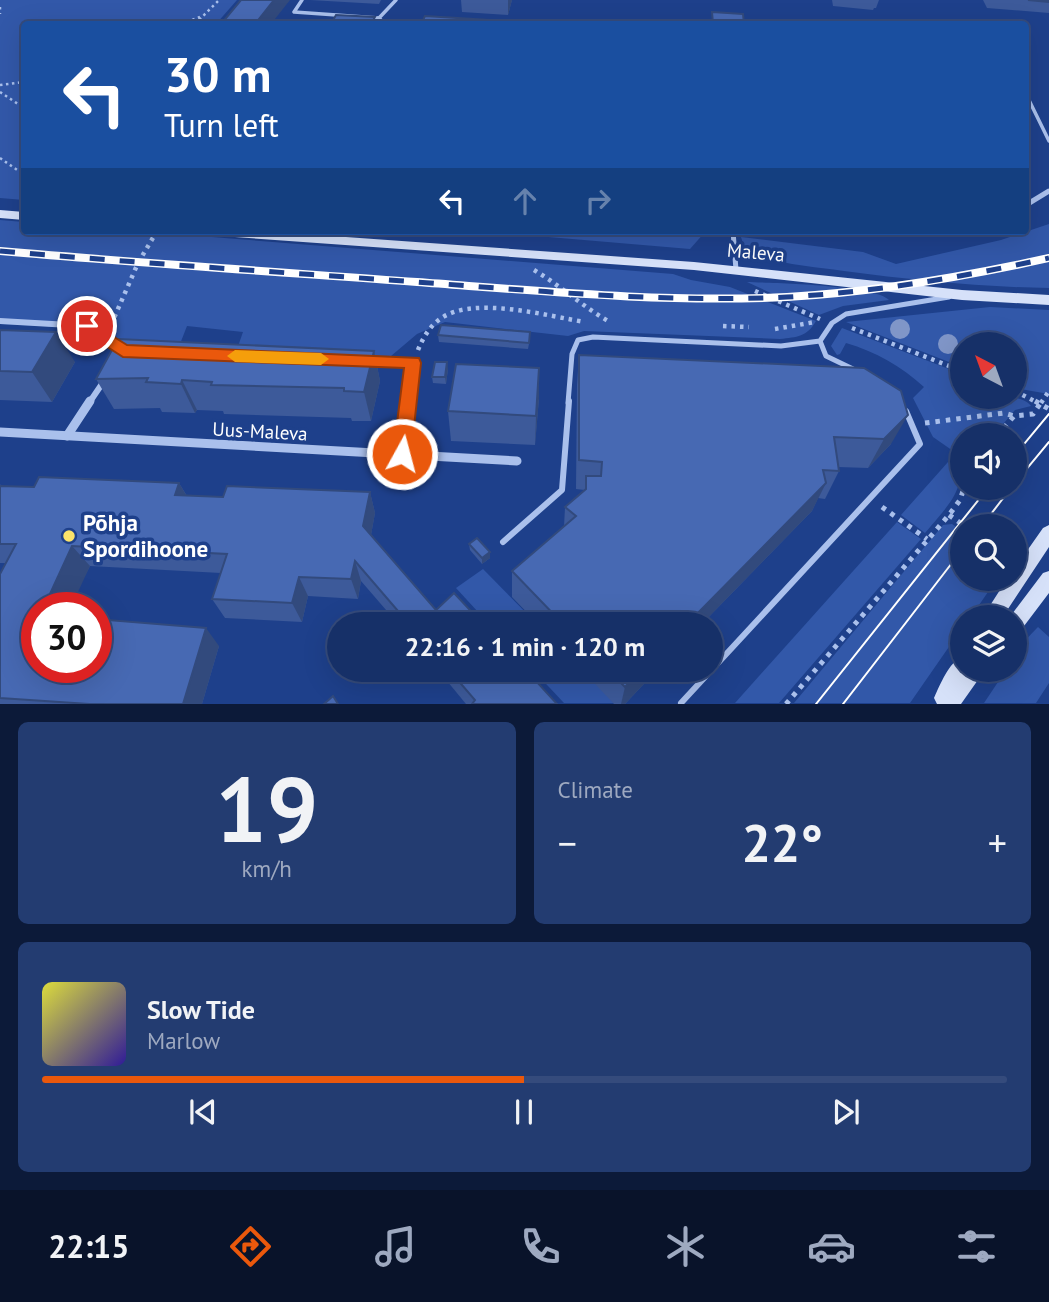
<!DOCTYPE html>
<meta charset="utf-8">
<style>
body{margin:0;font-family:"PT Sans",sans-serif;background:#233c71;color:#f1f3f6;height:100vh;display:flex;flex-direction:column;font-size:26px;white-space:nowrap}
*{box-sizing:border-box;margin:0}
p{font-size:23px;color:#9ea9c0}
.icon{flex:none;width:38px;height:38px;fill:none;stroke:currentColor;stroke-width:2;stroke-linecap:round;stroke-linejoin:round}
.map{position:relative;height:704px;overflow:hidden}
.side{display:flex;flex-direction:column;gap:18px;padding:18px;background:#0c1a39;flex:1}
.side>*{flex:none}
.hud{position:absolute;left:21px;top:21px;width:1008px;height:214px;border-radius:7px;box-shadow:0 7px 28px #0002,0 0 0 2px #354b7c;background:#1a4fa0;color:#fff;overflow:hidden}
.needle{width:46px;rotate:319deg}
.controls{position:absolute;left:950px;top:332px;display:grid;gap:14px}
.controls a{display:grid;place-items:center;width:77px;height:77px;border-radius:50%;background:#163068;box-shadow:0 7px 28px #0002,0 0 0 2px #354b7c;font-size:35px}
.speed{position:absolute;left:21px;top:592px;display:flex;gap:14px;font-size:35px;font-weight:700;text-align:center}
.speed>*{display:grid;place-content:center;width:91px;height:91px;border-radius:50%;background:#163068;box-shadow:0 7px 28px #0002,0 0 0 2px #354b7c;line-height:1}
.speed .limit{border:10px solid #d22;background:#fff;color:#111}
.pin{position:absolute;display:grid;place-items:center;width:60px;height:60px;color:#fff;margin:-30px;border:4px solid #fff;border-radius:50%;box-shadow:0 2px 7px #0007}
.me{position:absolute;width:77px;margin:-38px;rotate:7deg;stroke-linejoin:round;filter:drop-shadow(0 0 5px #0008)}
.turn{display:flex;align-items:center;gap:24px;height:147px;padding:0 28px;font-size:32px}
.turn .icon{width:91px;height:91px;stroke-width:2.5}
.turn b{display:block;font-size:49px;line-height:60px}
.lanes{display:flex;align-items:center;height:66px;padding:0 28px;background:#0003;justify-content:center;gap:35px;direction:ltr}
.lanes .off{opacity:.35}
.big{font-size:52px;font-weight:700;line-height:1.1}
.side .card{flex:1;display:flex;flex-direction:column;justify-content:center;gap:10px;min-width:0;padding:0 24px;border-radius:10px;background:#233c71}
.side .dial{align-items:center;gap:0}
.dial b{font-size:91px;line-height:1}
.song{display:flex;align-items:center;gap:21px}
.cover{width:84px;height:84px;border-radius:10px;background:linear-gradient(135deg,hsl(60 70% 55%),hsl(250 70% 35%))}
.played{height:7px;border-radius:4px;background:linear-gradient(90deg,#ea580c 50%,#354b7c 50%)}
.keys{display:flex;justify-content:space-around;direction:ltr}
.heat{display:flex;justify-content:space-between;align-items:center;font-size:38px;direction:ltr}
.side .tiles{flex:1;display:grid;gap:18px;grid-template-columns:1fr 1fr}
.card:last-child{grid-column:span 2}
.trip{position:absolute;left:327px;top:612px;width:396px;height:70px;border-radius:35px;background:#163068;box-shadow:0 7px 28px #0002,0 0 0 2px #354b7c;font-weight:700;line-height:70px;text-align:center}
.menu{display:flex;height:112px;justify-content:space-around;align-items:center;background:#09132a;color:#9ea9c0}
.menu .icon{width:49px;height:49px}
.menu .selected{color:#ea580c}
.menu b{font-size:32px;color:#f1f3f6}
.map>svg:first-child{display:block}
</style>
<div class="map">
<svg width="1049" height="704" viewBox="0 0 1049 704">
<rect width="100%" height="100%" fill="#1e408b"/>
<!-- green -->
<g fill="#3258a9">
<polygon points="0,0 237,0 216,24 24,24 24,200 0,198"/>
<path d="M0 220 24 222V231H136L673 274 691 280 730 287 816 321C807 337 797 337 780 339L584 331 568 336 445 322 417 334 391 356 236 352 243 332 187 326 178 349 127 346 100 329 0 324Z"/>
<path d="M1049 224V288C981 287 912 280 844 271 810 266 776 265 745 250L741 237 863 252 896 264 1001 240Z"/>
<polygon points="513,231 705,231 705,232 690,249 513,234"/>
<path d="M747 282C772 283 875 285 889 300L843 306 819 315Z"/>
<polygon points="990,307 1049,310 1049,394 1015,388 1015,345 962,345 962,367 846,322"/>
<path d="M842 328 962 374V397C981 397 1021 392 1031 406L1015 410 993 436H962C962 492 961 491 925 533L901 515 956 453 933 437 913 398 924 387C901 366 876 352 846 343L840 354 837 355 831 346Z"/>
<polygon points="897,522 921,539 779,703 735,703"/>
<polygon points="952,524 962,531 962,579 997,579 970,618 962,618 962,628 910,703 794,703 943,525"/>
<polygon points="483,569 538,625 490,625 456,588"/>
<path d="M1038 627 1049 637V683L1036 703H984L1006 670H1015C1015 651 1025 640 1038 627Z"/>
<polygon points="533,670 584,670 616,703 564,703"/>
</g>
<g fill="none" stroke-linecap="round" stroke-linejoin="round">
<!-- path-far2 -->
<g stroke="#aac0ec" stroke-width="2.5" stroke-dasharray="2.5 3.5" stroke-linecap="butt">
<polyline points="0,7 0,14"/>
<polyline points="181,24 200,17"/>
<polyline points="195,24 219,0"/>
<polyline points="0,85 24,82"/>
<polyline points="0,92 24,108"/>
<polyline points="0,158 23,174"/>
</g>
<!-- path-far1 -->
<g stroke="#aac0ec" stroke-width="4.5" stroke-dasharray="3.5 5" stroke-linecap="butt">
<polyline points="21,173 24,175"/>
<path d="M534 270C561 286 583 307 610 322"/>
<polyline points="755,291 820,319"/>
<polyline points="111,325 138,263 157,231"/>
<polyline points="723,326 749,327"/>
<polyline points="852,328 962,371"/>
<polyline points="775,329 815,322"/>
<path d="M418 350C423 338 429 327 440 319 473 295 547 316 585 322"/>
<polyline points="1015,391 1038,403"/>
<polyline points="1041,403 1049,391"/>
</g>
<!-- path -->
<g stroke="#aac0ec" stroke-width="5" stroke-dasharray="4.5 6" stroke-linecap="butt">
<polyline points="1035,401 1049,409"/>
<polyline points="925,423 1004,413 1014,416"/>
<polyline points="997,436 1014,416 1033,414 1042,401"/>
<polyline points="882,507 927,539"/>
<polyline points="949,515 966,527"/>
<polyline points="786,704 949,515 960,500 964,488"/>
</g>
<!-- lane-far2 -->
<g stroke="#aac0ec" stroke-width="3.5">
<polyline points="302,0 294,12 379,18"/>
<polyline points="613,21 710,24"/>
<polyline points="385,24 379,18 396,0"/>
<polyline points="1026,94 1049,141"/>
</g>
<!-- lane-far1 -->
<g stroke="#aac0ec" stroke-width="5">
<polyline points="1026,205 1049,191"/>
<polyline points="733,231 736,270"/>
<polyline points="820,341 826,356 853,369"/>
<polyline points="568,403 572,354 578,340 593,337 781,346 820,341 832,323 846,314 949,297"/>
</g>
<!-- lane -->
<g stroke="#aac0ec" stroke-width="6">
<polyline points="503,542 562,490 569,401"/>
<polyline points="681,703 920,444 906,411"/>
</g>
<!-- street-far1 -->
<g stroke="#aac0ec" stroke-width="6">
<polyline points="0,321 87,326 121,350"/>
<polyline points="369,361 413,363 408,403"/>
<polyline points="89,403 106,378"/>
</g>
<!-- street -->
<g stroke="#aac0ec" stroke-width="9">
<polyline points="0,432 517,461"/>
<polyline points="67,436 90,401"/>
<polyline points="402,454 408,401"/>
</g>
<!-- secondary -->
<g fill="#d6e1f9" fill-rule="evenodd">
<polygon points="0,210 24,212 24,220 0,218"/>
<polygon points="201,231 262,231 694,262 962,290 1049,295 1049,305 962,300 694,270 207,235"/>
<polygon points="1049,525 1049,547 1002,618 982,618 1007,579 1015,579 1015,568 1043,528"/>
<polygon points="1049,571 1049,593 1021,630 1015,633 1015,618 1009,618 1043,573"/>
<path d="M962 657V670H985L961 704H937L934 698C940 685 949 662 962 657Z"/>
</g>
<!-- tram -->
<g stroke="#fff" stroke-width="2">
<polyline points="1015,455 1049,414"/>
<polyline points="1015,483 1049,442"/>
<polyline points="981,527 1011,488"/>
<polyline points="816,704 988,488"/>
<polyline points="843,704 962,550"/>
</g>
<!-- rail casing -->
<g stroke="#fff" stroke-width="8">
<path id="rail" d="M0 251C139 263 278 272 417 282 540 291 664 303 787 297 876 292 963 277 1049 258"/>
</g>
<!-- rail -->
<use href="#rail" stroke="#1e408b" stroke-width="5" stroke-dasharray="15" stroke-linecap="butt"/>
</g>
<!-- trees -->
<g fill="#8096c8">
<circle cx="900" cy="329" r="10"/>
<circle cx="948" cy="344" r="10"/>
</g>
<!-- wall -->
<g fill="#3d5a9a">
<polygon points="310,0 381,0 379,4"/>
<polygon points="461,0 512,0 508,15 462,12"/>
<polygon points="832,0 879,0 876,8 874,8 873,10 833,6"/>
<polygon points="983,0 1049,0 1049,13 987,8"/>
<polygon points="0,330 75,362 52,402 0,400"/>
<polygon points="438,335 530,338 528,349 439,342"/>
<polygon points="374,351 380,381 371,421 352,421 351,418 224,414 223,411 197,410 195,413 162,412 160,408 114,409 96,379"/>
<polygon points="579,355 864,368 891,444 868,468 838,467 839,471 825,499 818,498 812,511 701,625 539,625 512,597 512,571 564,527 565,507 585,490 576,489 577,385"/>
<polygon points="448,369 446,384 433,383 432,377"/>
<polygon points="539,398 535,445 451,441 448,411"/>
<polygon points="179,483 187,496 223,497 370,492 375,513 371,535 436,610 484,625 399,625 361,581 358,599 308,596 302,622 225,618 212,599 221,573 90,566 37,667 219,646 202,704 0,704 0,574 6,563 0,563 0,484 1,486 34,487"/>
<polygon points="469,544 490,552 490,558 482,564 470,550"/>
<polygon points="438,670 526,670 557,704 466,704"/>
<polygon points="582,670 657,670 625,704 614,704"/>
</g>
<!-- shaded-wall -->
<g fill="#324a7d">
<polygon points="274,0 290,0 271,24 255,24"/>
<polygon points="508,0 512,0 508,15"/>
<polygon points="56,332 75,362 52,402 32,372"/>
<polygon points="374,351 380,381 371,421 364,392"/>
<polygon points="447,362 448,369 446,384 445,377"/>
<polygon points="539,368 539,398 535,445 536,416"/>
<polygon points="182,380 197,410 195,413 181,384"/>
<polygon points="908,415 891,444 868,468 884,439"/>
<polygon points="179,483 192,505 175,495"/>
<polygon points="826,483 812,511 701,625 686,625"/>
<polygon points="370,492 375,513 369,546 363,526"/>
<polygon points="72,546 90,566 71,607 44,607"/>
<polygon points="490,552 490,558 482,564 482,558"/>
<polygon points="355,561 361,581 358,599 351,579"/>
<polygon points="299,577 308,596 302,622 292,603"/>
<polygon points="206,628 219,646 202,704 183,704"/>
<polygon points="641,670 657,670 625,704 621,704 625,687"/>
</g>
<!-- building -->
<g fill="#4769b3" stroke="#324a7d" stroke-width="2">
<polygon points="241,0 274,0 255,24 221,24"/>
<polygon points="1028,0 1049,0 1049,2"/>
<polygon points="712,12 743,14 744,24 713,24"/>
<polygon points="336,15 375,17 371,24 331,24"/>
<polygon points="425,16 505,21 503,24 421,24"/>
<polygon points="441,325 530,332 529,343 438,335"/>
<polygon points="0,330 56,332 32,372 0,371"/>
<polygon points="118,339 374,351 364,392 344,391 344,388 211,385 212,382 182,380 181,384 146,382 148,378 96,379"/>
<polygon points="579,355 864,368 901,391 908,415 884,439 834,437 839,471 823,470 826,483 686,625 564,625 512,571 576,516 565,507 586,489 586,476 601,476 602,462 579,460"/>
<polygon points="435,362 447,362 445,377 432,377"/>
<polygon points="456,364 539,368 536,416 448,411"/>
<polygon points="39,477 179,483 175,495 223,497 227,486 370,492 363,526 436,610 454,593 484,625 410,625 355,561 351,579 299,577 292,603 212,599 227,554 72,546 44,607 37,607 37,667 96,667 96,619 206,628 183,704 89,704 0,698 0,574 16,544 0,544 0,486 34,487"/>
<polygon points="477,538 490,552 482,558 469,544"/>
<polygon points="449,670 526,670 557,704 472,704 475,700"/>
<polygon points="608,670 641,670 625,687"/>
<polygon points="333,696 338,704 324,704"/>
</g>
<!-- route -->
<polygon fill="#ea580c" stroke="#983908" stroke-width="2" points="87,320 127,345 419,358 421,363 411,454 408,459 402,462 396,459 393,454 404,368 123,357 81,330 79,326"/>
<!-- slow -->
<polygon fill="#f59e0b" points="235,350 321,353 329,359 321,365 235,362 227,356"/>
<!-- markers -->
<circle fill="#fbe36a" stroke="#1e408b" stroke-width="2.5" cx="69" cy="536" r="7"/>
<g text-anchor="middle" stroke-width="7" stroke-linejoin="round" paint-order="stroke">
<!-- street labels -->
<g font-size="19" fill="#fff" stroke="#1e408b">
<text transform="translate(756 252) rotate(5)" y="7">Maleva</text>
<text transform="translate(260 431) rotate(3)" y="7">Uus-Maleva</text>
</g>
<!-- near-poi labels -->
<g font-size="23" font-weight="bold" fill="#fff" stroke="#1e408b" text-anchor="start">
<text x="83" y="531">Põhja<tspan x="83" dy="26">Spordihoone</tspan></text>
</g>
</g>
</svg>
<div class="controls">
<a><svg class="needle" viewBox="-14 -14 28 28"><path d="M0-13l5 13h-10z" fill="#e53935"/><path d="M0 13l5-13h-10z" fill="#9ea9c0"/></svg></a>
<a><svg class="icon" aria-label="sound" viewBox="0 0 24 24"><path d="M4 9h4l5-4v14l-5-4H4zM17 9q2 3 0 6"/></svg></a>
<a><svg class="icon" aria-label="search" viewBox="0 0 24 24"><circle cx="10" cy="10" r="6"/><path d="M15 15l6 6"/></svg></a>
<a><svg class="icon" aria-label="layers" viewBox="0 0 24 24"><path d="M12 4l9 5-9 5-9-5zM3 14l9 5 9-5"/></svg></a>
</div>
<div class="speed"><div class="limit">30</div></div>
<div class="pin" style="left:87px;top:326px;background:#d93025"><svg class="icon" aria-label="arrive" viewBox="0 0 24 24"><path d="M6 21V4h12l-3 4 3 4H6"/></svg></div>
<svg class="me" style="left:402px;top:454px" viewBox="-20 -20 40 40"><circle r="17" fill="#ea580c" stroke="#fff" stroke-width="3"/><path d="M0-11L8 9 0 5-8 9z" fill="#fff"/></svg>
<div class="trip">22:16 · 1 min · 120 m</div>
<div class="hud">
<div class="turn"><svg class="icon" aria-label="left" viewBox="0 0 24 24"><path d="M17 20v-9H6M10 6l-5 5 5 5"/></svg><div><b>30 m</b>Turn left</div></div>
<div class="lanes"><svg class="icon" aria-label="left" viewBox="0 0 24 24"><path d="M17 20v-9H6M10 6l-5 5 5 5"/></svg><svg class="icon off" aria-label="ahead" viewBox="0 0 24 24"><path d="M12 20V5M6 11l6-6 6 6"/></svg><svg class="icon off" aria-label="right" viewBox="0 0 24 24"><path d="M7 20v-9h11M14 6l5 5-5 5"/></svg></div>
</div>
</div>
<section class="side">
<div class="tiles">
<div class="card dial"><b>19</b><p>km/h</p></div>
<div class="card"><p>Climate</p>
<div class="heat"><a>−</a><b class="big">22°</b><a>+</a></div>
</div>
<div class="card">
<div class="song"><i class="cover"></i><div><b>Slow Tide</b><p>Marlow</p></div></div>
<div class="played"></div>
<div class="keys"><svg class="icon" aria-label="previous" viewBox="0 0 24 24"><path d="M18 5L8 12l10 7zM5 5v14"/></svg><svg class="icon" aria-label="pause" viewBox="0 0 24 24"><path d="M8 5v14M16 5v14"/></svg><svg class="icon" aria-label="next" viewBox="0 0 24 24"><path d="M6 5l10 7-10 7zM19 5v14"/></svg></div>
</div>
</div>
</section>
<nav class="menu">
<b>22:15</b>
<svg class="icon selected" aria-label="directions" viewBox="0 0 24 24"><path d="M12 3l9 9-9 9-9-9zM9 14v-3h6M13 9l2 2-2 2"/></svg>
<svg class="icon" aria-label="music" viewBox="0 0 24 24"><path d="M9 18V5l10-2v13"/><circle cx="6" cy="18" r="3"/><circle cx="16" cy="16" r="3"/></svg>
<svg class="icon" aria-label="phone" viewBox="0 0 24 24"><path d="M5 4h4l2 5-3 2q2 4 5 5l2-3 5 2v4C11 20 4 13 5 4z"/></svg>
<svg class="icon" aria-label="climate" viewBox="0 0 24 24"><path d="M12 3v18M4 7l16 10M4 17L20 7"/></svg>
<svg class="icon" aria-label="car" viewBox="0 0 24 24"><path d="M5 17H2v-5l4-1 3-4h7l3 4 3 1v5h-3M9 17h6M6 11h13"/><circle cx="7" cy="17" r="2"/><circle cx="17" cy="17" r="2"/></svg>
<svg class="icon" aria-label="filters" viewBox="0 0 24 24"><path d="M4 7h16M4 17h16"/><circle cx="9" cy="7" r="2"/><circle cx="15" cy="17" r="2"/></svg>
</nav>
